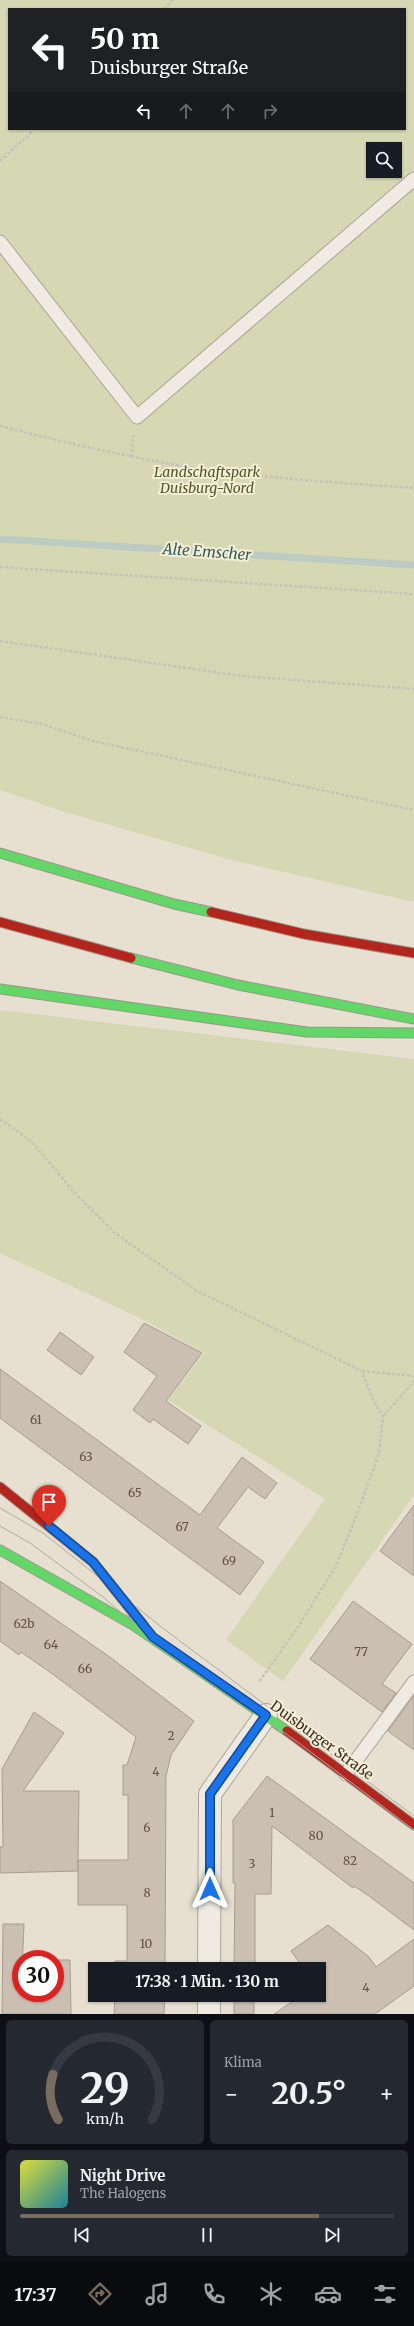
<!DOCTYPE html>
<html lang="de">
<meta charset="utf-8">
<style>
body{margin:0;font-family:Merriweather,serif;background:#242831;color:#f1f3f6;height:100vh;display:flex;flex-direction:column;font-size:15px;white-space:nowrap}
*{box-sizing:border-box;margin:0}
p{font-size:13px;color:#9ea1a6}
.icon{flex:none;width:22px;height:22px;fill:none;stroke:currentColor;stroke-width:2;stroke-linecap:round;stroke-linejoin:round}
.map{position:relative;height:2014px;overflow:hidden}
.sheet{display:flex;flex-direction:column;gap:6px;padding:6px;background:#0d0f14;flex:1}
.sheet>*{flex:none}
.hud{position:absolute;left:8px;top:8px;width:398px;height:122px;border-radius:0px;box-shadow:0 1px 3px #0004;background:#202124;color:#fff;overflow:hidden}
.buttons{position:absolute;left:366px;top:142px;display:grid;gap:8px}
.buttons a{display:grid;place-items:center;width:36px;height:36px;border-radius:0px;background:#171b24;box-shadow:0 1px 3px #0004;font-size:20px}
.speed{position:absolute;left:12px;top:1950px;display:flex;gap:8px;font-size:20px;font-weight:700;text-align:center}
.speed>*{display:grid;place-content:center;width:52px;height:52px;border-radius:50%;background:#171b24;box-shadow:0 1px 3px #0004;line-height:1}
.speed .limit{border:6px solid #d22;background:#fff;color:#111}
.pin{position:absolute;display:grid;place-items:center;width:34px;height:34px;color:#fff;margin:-41px -17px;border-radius:50% 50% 50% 0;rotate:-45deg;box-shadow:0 0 4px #0007}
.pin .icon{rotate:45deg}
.me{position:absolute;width:44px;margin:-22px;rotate:0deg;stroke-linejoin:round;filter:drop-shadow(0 0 3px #0008)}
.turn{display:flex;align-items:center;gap:14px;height:84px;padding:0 16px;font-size:18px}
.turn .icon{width:52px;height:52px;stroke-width:2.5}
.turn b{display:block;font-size:28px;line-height:34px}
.lanes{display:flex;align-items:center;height:38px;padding:0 16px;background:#0003;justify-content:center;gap:20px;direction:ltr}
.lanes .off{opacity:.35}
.big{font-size:30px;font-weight:700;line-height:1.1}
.sheet .card{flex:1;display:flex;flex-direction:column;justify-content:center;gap:6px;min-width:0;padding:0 14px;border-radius:6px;background:#242831}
.sheet .dial{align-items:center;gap:0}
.dial svg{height:104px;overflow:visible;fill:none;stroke:#363941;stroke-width:7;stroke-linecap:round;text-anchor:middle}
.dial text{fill:#f1f3f6;stroke:none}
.song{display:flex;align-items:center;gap:12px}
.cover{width:48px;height:48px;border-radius:6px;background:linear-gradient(135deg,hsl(60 70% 55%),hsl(190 70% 35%))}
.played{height:4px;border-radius:2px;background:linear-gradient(90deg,#786c5e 80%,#363941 80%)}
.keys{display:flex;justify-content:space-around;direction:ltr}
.heat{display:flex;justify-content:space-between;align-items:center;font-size:22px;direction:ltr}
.sheet .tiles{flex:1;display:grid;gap:6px;grid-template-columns:1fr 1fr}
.card:last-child{grid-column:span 2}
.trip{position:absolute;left:88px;top:1962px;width:238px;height:40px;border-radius:0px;background:#171b24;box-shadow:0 1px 3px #0004;font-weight:700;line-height:40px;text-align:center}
.tabs{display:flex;height:64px;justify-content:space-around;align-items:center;background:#090b0e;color:#9ea1a6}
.tabs .icon{width:28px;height:28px}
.tabs .selected{color:#786c5e}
.tabs b{font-size:18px;color:#f1f3f6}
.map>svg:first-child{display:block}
</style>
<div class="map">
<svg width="414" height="2014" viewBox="0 0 414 2014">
<rect width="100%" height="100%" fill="#e7e0d1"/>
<!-- green -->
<g fill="#d6d7b3" fill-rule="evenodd">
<path d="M0 0H414V902L228 859 65 812 0 790ZM9 9H405V129H9ZM373 149H395V171H373Z"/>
<polygon points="0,1010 414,1059 414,1495 283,1681 226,1640 325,1499 168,1400 204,1353 136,1316 0,1253"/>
</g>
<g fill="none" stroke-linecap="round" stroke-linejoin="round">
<!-- stream -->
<polyline stroke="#bcccc2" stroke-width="7" points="0,539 414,565"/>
</g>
<!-- building -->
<g fill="#cbbfb2" stroke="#a89c90">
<polygon points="144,1323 202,1353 166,1401 201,1426 188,1444 153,1419 150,1423 133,1410 157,1376 124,1352"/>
<polygon points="60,1332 94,1357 81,1375 47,1350"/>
<polygon points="0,1369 200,1515 242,1457 277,1483 265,1499 248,1487 217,1528 264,1562 240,1595 0,1418"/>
<polygon points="414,1505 414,1576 380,1551"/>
<polygon points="0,1581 107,1655 194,1721 171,1755 166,1776 165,1969 115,1969 115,1961 127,1961 127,1905 78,1905 78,1860 78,1871 0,1873 0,1847 3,1847 2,1769 34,1712 64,1733 23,1791 79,1791 78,1860 128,1860 128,1795 123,1795 123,1765 127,1765 136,1737 54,1675 21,1652 19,1655 0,1641"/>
<polygon points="353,1601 412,1644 382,1684 396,1693 382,1712 310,1659"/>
<polygon points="414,1695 414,1750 388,1731"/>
<polygon points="267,1776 414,1883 414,1930 369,1896 354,1886 353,1888 272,1826 271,1894 255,1894 255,1969 234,1969 235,1883 233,1883 233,1820"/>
<polygon points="3,1924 24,1924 21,1993 55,1993 55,1960 70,1960 71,2014 2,2014"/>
<polygon points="328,1925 368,1956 376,1967 414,1939 414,1986 375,2014 274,2014 302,1995 319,1995 319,1969 304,1969 291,1951"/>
<polygon points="115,1995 165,1995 164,2014 114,2014"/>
<rect x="234" y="1995" width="20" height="19"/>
</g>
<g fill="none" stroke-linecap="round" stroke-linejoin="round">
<!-- lane casing -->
<g stroke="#ada599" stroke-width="15">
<g id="lane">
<polyline points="0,242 137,417 414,179"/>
<polyline points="346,1774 414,1682"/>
</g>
</g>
<!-- street casing -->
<g stroke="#ada599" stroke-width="24">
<g id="street">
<polyline points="209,1969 210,1794 266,1715"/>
<polyline points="209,2014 209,1995"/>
</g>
</g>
<!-- fast casing -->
<g stroke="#9c958a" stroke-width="11">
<g id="fast">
<polyline points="0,853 174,904 211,912"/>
<polyline points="131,958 238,985 414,1019"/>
<polyline points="0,989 307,1032 414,1033"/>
<polyline points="0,1550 133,1625 287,1731"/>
</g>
</g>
<!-- jam casing -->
<g stroke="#9c958a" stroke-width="11">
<g id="jam">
<polyline points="211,912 304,934 414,953"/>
<polyline points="0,922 131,958"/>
<polyline points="0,1487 93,1562 143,1625"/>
<polyline points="287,1731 414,1825"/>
</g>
</g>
<!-- path -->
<g stroke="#c8c2b9" stroke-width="2.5" stroke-dasharray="3 2" stroke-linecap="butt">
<polyline points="164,9 173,0"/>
<polyline points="0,161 35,129"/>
<path d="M0 426C63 442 126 457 190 467 264 478 339 483 414 488"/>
<polyline points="131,457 134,435"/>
<polyline points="0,567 414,594"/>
<polyline points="0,641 242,676 414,689"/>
<polyline points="0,717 42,724 93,741 414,810"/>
<polyline points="0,1119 32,1142 74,1192 115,1233 197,1291 362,1371 372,1398 383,1416 379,1453 359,1509 335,1568 298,1627 259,1682"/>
<polyline points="362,1371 414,1376"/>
<polyline points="383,1416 414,1381"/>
</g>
<!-- lane -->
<use href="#lane" stroke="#efebe3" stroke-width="13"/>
<!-- street -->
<use href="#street" stroke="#efebe3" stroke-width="22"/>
<!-- fast -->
<use href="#fast" stroke="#63d668" stroke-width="9"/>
<!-- jam -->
<use href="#jam" stroke="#b3261e" stroke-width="9"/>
<!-- tram -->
<g stroke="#afaaa2" stroke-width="1">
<polyline points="0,1508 43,1533 164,1629 414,1816"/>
<polyline points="0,1526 30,1543 103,1597 160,1646 299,1743 414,1830"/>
</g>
</g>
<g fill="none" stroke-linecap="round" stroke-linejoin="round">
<!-- route casing -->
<g stroke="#114b97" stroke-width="10">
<polyline id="route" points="49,1526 93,1562 153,1637 266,1715 210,1794 210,1889"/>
</g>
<!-- route -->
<use href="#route" stroke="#1a73e8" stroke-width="7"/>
</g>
<g text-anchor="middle" stroke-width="4" stroke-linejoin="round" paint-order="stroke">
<!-- number labels -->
<g font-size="12" fill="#605244">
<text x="36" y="1424">61</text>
<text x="86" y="1461">63</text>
<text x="135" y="1497">65</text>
<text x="182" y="1531">67</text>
<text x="229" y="1565">69</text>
<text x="24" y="1628">62b</text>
<text x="51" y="1649">64</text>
<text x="361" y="1656">77</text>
<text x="85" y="1673">66</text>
<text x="171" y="1740">2</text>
<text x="156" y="1776">4</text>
<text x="272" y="1817">1</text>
<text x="147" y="1832">6</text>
<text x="316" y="1840">80</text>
<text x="350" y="1865">82</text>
<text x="252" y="1868">3</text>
<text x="147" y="1897">8</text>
<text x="146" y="1948">10</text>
<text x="366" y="1992">4</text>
</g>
<!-- park labels -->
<g font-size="14" font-style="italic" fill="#4d5a26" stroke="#f7eed8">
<text x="207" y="477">Landschaftspark<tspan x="207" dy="16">Duisburg-Nord</tspan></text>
</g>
<!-- street labels -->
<g font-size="14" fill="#3d2e20" stroke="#f7eed8">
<text transform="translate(322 1740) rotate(36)" y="5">Duisburger Straße</text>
</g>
<!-- water labels -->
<g font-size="15" font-style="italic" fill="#2f5d5a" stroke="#f7eed8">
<text transform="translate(207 552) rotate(4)" y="5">Alte Emscher</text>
</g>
</g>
</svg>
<div class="buttons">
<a><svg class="icon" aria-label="search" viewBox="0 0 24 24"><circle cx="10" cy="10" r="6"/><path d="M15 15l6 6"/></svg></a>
</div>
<div class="speed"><div class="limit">30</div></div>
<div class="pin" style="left:49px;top:1526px;background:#d93025"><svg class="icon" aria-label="arrive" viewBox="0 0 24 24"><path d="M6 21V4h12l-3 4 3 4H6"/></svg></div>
<svg class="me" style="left:210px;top:1889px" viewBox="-20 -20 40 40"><path d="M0-17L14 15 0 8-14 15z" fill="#1a73e8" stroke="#fff" stroke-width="4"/></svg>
<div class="trip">17:38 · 1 Min. · 130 m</div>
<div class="hud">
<div class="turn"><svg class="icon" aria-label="left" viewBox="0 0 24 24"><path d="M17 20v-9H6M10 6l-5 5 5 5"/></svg><div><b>50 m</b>Duisburger Straße</div></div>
<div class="lanes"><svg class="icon" aria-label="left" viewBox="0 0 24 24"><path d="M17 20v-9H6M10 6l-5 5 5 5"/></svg><svg class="icon off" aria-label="ahead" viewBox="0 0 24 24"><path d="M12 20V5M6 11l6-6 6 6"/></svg><svg class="icon off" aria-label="ahead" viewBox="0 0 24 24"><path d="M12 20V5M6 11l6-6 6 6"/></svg><svg class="icon off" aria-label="right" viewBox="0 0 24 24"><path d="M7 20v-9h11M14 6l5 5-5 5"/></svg></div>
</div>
</div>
<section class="sheet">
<div class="tiles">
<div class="card dial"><svg viewBox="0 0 100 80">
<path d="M14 69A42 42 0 1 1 86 69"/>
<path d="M14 69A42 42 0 0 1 10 34" stroke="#786c5e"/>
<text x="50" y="56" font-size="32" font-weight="700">29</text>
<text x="50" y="72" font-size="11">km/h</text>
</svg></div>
<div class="card"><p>Klima</p>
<div class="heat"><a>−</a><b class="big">20.5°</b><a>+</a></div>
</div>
<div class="card">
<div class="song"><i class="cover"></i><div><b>Night Drive</b><p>The Halogens</p></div></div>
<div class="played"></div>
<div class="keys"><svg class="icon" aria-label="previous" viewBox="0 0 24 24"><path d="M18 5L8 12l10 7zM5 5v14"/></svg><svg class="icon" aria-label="pause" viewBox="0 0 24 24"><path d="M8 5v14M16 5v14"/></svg><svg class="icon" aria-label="next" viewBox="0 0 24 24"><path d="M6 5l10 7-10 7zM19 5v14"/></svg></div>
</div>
</div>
</section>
<nav class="tabs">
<b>17:37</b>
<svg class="icon selected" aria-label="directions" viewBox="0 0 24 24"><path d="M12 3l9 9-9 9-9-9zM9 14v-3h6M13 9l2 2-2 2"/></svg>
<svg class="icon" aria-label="music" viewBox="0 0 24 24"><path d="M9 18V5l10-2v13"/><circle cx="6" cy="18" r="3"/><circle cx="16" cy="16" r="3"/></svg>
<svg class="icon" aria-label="phone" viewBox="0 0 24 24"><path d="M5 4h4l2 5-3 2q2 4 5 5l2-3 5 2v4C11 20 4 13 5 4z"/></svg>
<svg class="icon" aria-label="climate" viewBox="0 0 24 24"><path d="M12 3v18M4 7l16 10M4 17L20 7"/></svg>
<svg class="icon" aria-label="car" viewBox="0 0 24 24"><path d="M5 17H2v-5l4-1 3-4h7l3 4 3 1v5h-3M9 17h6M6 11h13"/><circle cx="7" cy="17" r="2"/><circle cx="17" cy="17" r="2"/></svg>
<svg class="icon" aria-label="filters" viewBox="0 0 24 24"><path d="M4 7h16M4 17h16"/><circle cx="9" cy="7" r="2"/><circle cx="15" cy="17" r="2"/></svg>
</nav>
